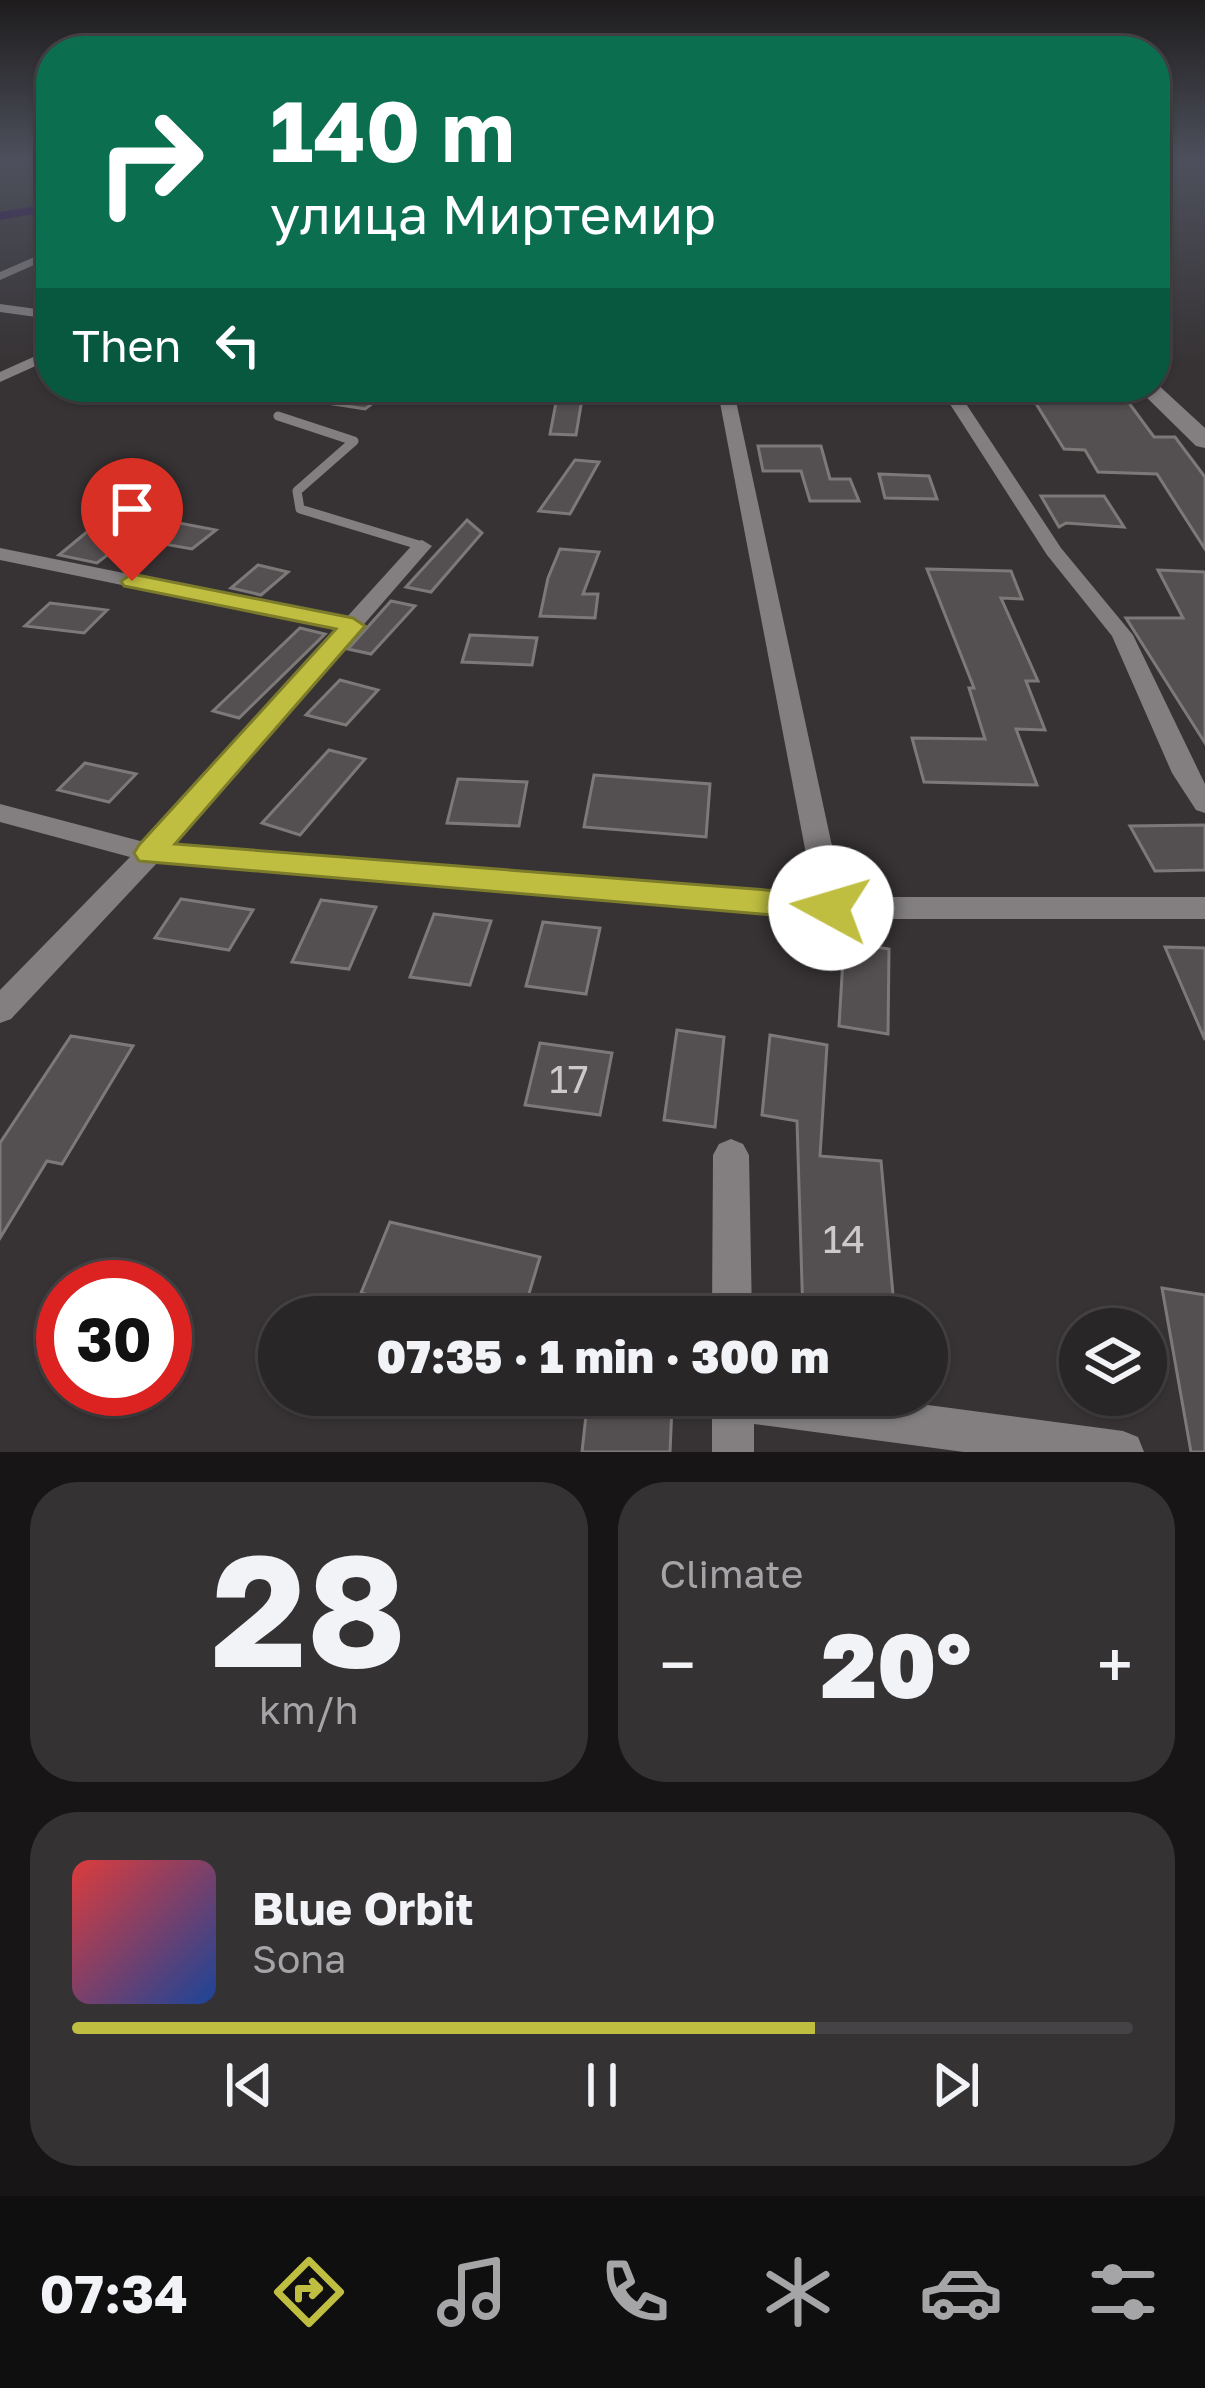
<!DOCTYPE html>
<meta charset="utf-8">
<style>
body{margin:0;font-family:"Golos Text",sans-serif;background:#353234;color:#f1f3f6;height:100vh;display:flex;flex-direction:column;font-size:45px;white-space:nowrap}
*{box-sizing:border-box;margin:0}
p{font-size:39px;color:#a5a5a8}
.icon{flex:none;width:66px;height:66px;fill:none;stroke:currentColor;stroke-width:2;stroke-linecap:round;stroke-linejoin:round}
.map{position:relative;height:1452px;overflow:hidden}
.side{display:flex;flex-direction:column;gap:30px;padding:30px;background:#171516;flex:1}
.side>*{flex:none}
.top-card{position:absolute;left:36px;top:36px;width:1134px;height:366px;border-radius:48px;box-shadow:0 3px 9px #0004,0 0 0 3px #454345;background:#0b6e4f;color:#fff;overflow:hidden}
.controls{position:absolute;left:1059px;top:1308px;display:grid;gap:24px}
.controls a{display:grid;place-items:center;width:108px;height:108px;border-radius:50%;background:#292628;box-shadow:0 3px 9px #0004,0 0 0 3px #454345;font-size:60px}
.speed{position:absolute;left:36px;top:1260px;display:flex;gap:24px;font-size:60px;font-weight:700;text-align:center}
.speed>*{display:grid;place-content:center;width:156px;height:156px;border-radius:50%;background:#292628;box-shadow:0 3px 9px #0004,0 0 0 3px #454345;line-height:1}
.speed .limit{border:18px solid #d22;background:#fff;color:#111}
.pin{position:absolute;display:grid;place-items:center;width:102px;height:102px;color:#fff;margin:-123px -51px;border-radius:50% 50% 50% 0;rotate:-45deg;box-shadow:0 0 12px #0007}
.pin .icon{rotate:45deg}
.me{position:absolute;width:132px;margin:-66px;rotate:276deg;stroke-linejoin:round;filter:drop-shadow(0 0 9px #0008)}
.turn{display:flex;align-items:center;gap:42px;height:252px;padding:0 36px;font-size:54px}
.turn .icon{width:156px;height:156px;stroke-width:2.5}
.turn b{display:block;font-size:84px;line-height:102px}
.then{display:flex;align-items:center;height:114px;padding:0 36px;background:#0003;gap:24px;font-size:45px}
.big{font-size:90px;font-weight:800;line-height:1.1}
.side .tile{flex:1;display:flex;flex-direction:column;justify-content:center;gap:18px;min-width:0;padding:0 42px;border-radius:48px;background:#353234}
.side .dial{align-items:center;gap:0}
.dial b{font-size:156px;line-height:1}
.song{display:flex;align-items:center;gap:36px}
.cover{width:144px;height:144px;border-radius:18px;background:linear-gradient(135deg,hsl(0 70% 55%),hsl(220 70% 35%))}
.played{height:12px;border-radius:6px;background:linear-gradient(90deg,#bfbe41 70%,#454345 70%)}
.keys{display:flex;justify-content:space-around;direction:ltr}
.heat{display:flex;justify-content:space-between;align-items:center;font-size:66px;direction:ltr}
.side .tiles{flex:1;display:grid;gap:30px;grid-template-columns:1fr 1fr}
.tile:last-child{grid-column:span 2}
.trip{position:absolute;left:258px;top:1296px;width:690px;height:120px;border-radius:60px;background:#292628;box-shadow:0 3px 9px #0004,0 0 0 3px #454345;font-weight:800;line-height:120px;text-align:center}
.dock{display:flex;height:192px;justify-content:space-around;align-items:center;background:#100f10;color:#a5a5a8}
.dock .icon{width:84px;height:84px}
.dock .active{color:#bfbe41}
.dock b{font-size:54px;color:#f1f3f6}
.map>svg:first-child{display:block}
</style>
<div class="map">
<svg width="1205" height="1452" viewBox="0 0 1205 1452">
<rect width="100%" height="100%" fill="#373335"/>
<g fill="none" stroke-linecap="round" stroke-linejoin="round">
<!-- canal -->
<polygon fill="#260755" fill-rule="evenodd" points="51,203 51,211 0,220 0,212"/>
</g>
<!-- building -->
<g fill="#544f50" stroke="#7d7979" stroke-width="3">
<polygon points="358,387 395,387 365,409 334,404"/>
<polygon points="559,387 584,387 576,435 550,434"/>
<polygon points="1056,387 1104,387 1118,403 1129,403 1154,437 1175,437 1205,477 1205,549 1157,474 1098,472 1085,450 1064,449 1035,402 1068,402"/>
<polygon points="758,446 821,446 830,479 850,479 859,501 810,501 801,471 763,471"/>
<polygon points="575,460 599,462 570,514 539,511"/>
<polygon points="879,474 929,476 937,499 885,498"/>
<polygon points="1041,496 1104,496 1124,527 1066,523 1059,527"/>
<polygon points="116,508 156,515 153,518 216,530 192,549 130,538 97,563 59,555"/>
<polygon points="467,520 482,533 431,592 406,587"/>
<polygon points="560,549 599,552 583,594 598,594 595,618 540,616 548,578"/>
<polygon points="258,565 288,572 261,595 231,588"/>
<polygon points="927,569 1011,571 1022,599 1001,598 1038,681 1026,681 1045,730 1016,729 1037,785 924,782 912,738 985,739 969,688 974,688"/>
<polygon points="1158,570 1205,572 1205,743 1126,618 1183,618"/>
<polygon points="391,601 415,606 371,654 348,649"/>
<polygon points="50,603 107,610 84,633 25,626"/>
<polygon points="300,628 325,634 239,718 213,711"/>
<polygon points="470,635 537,638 532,665 462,662"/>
<polygon points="340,680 378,690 346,725 306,715"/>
<polygon points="329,750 365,759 300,835 262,823"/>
<polygon points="85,763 136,774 109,802 58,790"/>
<polygon points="594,775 710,784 706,837 584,827"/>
<polygon points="458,779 527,782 519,826 447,823"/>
<polygon points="1205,825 1205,870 1155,871 1130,826"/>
<polygon points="181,899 253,910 229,950 155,938"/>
<polygon points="321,900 376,907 349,969 292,962"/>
<polygon points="434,914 491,921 470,985 410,977"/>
<polygon points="543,922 600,928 586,994 526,986"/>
<polygon points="844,942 889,949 888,1034 839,1026"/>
<polygon points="1165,947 1205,948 1205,1040"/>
<polygon points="677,1030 724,1037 715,1127 664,1120"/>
<polygon points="770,1035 827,1045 820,1156 881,1161 895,1317 803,1317 797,1121 762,1115"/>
<polygon points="71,1036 133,1046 62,1164 47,1161 0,1238 0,1143"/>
<polygon points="540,1043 612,1053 600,1115 525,1105"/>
<polygon points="390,1222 540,1257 522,1317 455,1317 361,1293"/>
<polygon points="1162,1288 1205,1295 1205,1452 1191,1452"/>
<polygon points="588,1397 672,1406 670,1452 582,1452"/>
</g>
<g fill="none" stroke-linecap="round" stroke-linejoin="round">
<!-- lane -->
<polyline stroke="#837f81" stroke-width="9" points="278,416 354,441 297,491 300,509 422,546"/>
<!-- street -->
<g fill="#837f81" fill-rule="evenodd">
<polygon points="46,252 50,258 0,280 0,272"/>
<polygon points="0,304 51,311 51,319 0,312"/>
<polygon points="51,349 51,359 0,382 0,372"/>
<polygon points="717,387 733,387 843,897 1205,897 1205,919 831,919 157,863 11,1019 0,1023 0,990 130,857 0,822 0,804 144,842 336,629 0,560 0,548 346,618 415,542 422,540 432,546 172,845 814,896"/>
<polygon points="939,387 955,387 1061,548 1133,635 1205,784 1205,813 1196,810 1172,773 1112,636 1047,555"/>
<polygon points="731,1139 743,1144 749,1155 752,1317 712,1317 713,1155 719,1144"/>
<polygon points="712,1395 853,1395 1123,1431 1138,1437 1144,1452 964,1452 754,1424 754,1452 712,1452"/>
</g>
<!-- secondary -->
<polygon fill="#837f81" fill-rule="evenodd" points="1155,382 1205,428 1205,448 1196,446 1136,387 1155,387"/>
</g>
<!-- sky -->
<linearGradient id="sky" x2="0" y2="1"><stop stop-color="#1e1c1d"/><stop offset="0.44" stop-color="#4d505c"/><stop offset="1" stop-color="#4d505c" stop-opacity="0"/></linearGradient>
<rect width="1205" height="363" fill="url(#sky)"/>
<!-- route -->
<polygon fill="#bfbe41" stroke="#7c7c2a" stroke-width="3" points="132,574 353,618 365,626 175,844 831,895 843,899 847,908 843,916 831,920 139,861 134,853 139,845 336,629 124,586 121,581"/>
<g text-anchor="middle" stroke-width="12" stroke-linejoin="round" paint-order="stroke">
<!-- near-number labels -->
<g font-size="39" fill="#ccc9ca">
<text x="569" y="1093">17</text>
<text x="844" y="1253">14</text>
</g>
</g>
</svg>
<div class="controls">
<a><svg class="icon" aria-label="layers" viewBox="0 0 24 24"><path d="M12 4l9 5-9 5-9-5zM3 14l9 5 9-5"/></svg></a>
</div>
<div class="speed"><div class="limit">30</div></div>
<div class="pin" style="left:132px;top:581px;background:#d93025"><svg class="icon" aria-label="arrive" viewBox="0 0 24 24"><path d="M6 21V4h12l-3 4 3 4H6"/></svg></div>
<svg class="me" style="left:831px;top:908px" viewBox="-20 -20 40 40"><circle r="19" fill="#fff"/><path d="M0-13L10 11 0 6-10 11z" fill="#bfbe41"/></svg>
<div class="trip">07:35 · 1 min · 300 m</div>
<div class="top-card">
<div class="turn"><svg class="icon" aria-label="right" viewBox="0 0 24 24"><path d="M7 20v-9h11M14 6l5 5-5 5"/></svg><div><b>140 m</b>улица Миртемир</div></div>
<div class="then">Then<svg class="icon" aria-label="left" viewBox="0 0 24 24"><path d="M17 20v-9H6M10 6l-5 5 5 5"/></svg></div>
</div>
</div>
<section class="side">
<div class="tiles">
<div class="tile dial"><b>28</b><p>km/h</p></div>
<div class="tile"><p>Climate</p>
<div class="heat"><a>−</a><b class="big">20°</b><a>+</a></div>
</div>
<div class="tile">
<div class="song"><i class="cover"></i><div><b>Blue Orbit</b><p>Sona</p></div></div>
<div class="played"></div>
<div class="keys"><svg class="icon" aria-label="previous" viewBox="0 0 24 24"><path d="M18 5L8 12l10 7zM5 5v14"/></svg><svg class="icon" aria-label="pause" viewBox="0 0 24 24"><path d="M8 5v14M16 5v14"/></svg><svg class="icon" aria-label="next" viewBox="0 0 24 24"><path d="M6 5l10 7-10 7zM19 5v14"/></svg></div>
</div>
</div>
</section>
<nav class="dock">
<b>07:34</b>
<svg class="icon active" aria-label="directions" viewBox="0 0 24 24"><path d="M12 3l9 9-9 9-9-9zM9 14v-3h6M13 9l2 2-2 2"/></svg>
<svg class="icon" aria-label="music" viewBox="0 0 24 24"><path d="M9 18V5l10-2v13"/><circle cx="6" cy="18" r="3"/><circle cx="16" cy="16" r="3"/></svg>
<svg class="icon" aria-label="phone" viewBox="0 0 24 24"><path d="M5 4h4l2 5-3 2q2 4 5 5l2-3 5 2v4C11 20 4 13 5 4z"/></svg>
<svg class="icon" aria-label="climate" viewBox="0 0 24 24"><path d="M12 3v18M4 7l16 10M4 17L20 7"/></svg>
<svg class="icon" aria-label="car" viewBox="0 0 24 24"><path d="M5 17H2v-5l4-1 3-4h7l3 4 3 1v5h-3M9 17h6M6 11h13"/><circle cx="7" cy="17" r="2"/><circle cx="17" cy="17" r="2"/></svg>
<svg class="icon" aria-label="filters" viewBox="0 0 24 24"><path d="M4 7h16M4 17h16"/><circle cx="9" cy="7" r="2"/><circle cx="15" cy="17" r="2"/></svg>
</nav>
